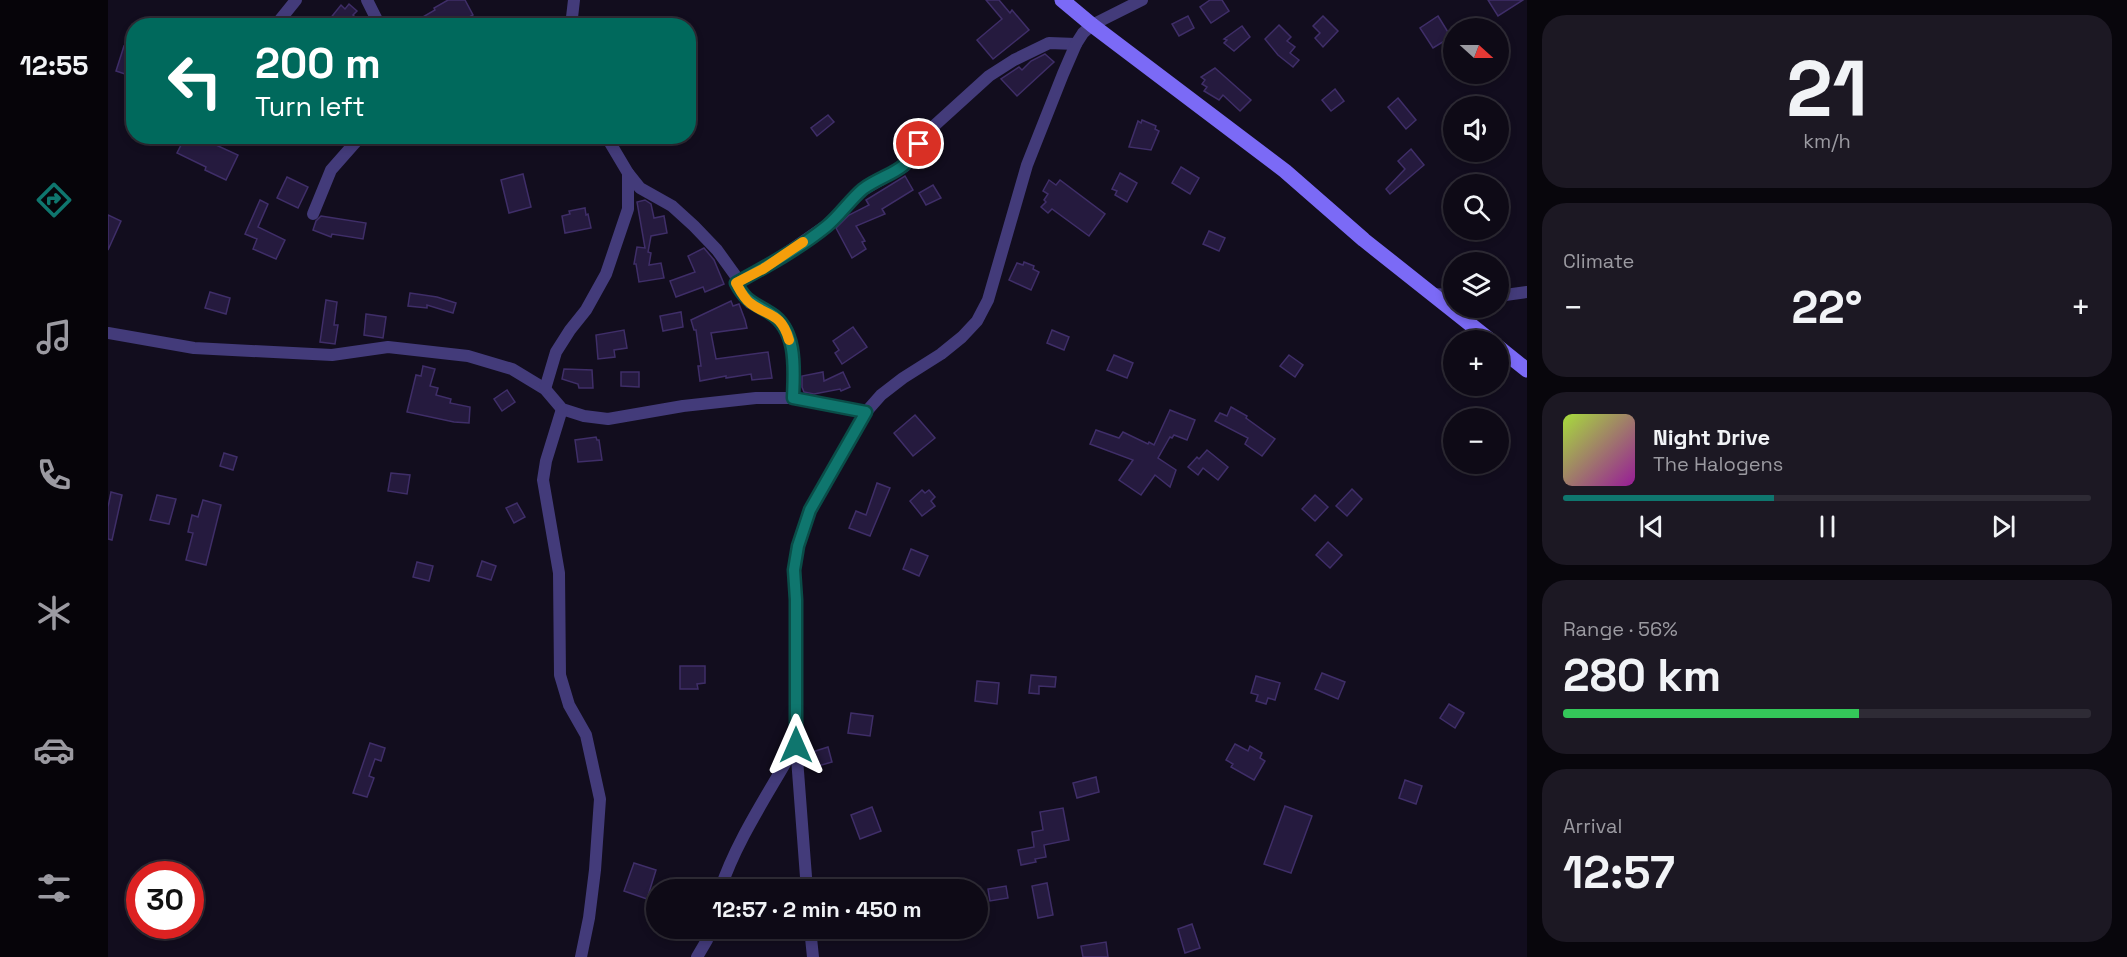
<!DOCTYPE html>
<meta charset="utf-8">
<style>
body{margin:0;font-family:"Space Grotesk",sans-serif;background:#1c1823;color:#f1f3f6;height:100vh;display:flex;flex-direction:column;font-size:22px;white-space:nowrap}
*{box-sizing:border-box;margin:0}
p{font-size:20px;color:#9b9aa1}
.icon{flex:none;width:33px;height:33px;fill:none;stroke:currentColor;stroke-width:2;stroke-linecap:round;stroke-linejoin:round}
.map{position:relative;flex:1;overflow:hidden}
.sheet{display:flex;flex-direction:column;gap:15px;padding:15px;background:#08060c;width:600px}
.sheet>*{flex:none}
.top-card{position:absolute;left:18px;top:18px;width:570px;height:126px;border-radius:24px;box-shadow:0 3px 9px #0003,0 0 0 2px #2e2b35;background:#00695c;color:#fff;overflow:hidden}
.needle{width:39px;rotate:111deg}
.controls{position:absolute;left:1335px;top:18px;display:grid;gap:12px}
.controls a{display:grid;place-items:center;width:66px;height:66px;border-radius:50%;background:#0e0a16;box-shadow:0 3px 9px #0003,0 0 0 2px #2e2b35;font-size:30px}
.speed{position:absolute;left:18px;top:861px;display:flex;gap:12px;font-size:30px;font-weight:700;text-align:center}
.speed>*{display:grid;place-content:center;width:78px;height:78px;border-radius:50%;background:#0e0a16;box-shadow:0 3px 9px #0003,0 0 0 2px #2e2b35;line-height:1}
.speed .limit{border:9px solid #d22;background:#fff;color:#111}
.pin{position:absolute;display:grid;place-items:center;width:51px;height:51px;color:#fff;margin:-26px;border:3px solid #fff;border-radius:50%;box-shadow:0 2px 6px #0007}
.me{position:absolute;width:66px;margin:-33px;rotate:0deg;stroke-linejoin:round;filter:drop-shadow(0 0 4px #0008)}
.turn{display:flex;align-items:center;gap:21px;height:126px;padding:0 30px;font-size:27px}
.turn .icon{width:78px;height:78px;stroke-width:2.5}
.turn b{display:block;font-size:42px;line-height:51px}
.big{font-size:45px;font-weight:800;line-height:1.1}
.sheet .widget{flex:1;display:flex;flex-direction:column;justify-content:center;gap:9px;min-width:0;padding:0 21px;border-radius:24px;background:#1c1823}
.sheet .dial{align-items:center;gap:0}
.dial b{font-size:78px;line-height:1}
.song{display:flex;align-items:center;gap:18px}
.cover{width:72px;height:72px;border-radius:9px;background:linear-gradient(135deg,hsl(80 70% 55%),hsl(300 70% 35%))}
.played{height:6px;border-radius:3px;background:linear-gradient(90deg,#0f766e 40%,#2e2b35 40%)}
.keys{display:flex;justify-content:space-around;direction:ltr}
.heat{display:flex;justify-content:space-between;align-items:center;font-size:33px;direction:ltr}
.charge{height:9px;border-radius:4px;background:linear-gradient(90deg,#34c759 56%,#2e2b35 0)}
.trip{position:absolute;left:538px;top:879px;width:342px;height:60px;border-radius:30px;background:#0e0a16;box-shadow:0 3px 9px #0003,0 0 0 2px #2e2b35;font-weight:800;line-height:60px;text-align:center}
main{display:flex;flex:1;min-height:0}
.tab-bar{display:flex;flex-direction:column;width:108px;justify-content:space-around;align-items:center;background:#060409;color:#9b9aa1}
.tab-bar .icon{width:42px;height:42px}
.tab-bar .active{color:#0f766e}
.tab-bar b{font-size:27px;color:#f1f3f6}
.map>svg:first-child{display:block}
</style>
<main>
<nav class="tab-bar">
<b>12:55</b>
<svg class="icon active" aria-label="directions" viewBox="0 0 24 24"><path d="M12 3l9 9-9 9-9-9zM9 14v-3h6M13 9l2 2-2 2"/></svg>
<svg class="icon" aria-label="music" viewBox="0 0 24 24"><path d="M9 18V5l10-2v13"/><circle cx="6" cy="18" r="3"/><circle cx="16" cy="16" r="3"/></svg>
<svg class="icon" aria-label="phone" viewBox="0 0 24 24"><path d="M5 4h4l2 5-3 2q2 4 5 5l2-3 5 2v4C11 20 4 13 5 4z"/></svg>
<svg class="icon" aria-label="climate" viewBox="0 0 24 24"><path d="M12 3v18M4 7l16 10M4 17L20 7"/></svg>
<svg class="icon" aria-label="car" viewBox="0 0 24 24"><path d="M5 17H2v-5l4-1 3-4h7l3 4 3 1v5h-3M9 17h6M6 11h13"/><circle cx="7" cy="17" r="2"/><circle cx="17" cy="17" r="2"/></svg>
<svg class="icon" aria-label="filters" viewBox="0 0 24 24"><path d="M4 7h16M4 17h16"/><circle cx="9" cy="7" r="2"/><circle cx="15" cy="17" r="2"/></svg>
</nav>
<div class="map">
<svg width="1419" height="957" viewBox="0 0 1419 957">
<rect width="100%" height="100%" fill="#120d1e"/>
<!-- building -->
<g fill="#251a3e" stroke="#3f2e68" stroke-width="1.5">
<polygon points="340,0 357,0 365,15 345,26 317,26 313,18 327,10 326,8"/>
<polygon points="878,0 891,0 902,13 904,10 921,30 885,59 869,40 894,19"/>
<polygon points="1102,0 1114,0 1121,11 1103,23 1092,7"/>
<polygon points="1380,0 1415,0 1390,16"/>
<polygon points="241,4 249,11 245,15 249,19 243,26 227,26 221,20 233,5 237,9"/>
<polygon points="1080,16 1086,28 1071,36 1064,24"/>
<polygon points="1215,16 1230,31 1215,47 1207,38 1212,33 1205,26"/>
<polygon points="1330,16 1343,37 1325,48 1312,28"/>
<polygon points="1171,25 1183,37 1179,41 1187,47 1182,53 1191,60 1185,67 1170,55 1157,39"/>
<polygon points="1134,26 1142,37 1126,51 1116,43 1119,40 1116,39"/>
<polygon points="16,46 26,49 26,77 8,71"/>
<polygon points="937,54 946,62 909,96 893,79 911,67 914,70 923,61"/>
<polygon points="1107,68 1143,100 1132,111 1115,95 1111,100 1096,91 1099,87 1094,84 1097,80 1093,77"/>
<polygon points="1227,89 1236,101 1223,111 1214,100"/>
<polygon points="1290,98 1308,120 1298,129 1280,107"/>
<polygon points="720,115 726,122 709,136 703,128"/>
<polygon points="1034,120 1048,126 1047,129 1051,131 1043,150 1021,147 1030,121 1033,123"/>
<polygon points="54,136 96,136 95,139 130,155 118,180 97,170 98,167 69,153 73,145"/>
<polygon points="1303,149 1316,165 1282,194 1278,189 1297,169 1290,161"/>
<polygon points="1073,167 1091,178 1082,194 1064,183"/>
<polygon points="1012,173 1029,183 1019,202 1007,195 1009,191 1004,189"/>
<polygon points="415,174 423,207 401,213 393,180"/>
<polygon points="797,176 805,190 774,209 777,214 748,226 757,241 754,242 758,249 744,258 728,228 741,215 761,205 758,200"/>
<polygon points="179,177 200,187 190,208 169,198"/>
<polygon points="941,180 948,185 952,180 997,214 981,236 944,209 940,213 933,207 938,202 936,200 940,194 935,191"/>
<polygon points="825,185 833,198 818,205 811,193"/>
<polygon points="152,200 160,204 150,227 177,240 168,259 145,249 149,239 137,234"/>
<polygon points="537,200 543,204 546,218 556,216 559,233 543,236 540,252 543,253 541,265 553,263 556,278 531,282 528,264 526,264 529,247 537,248 529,202"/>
<polygon points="477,208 478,215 480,214 483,228 457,233 454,216 462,214 461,211"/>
<polygon points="0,215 13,221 0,250"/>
<polygon points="213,216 258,223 255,239 224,234 223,237 205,230 208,221"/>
<polygon points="1101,231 1117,238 1111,251 1095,244"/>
<polygon points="596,248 606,260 616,284 597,292 595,287 568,297 562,281 587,272 580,256"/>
<polygon points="916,262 926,266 925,269 931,272 923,290 901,280 909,263 915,265"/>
<polygon points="102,292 122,298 118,314 97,308"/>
<polygon points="302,293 329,297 348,303 345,313 319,305 319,308 300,306"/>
<polygon points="218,300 229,302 226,325 230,325 227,344 212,342"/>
<polygon points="623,301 625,306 631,304 637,320 639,328 603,333 608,359 660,352 664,378 644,380 643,374 618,378 618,376 592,381 590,366 593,366 588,330 586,330 583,320"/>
<polygon points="573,312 575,327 555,331 552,316"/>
<polygon points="258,314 278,317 275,338 256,335"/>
<polygon points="745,327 759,347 734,364 727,353 731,350 725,341"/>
<polygon points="516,330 519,348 506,350 507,357 490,359 488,335"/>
<polygon points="944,330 961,337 956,350 939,343"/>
<polygon points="1006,355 1025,363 1019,378 999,370"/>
<polygon points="1181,355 1195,365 1187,377 1172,366"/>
<polygon points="315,366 327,369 322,386 330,388 328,395 343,399 342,403 362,407 361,423 346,422 299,412 308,375 313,376"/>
<polygon points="456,369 484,370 485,388 471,388 470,384 454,379"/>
<polygon points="513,372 531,372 531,387 513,386"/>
<polygon points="715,372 716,381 735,372 742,387 733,391 732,389 706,394 696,392 694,387 694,376"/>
<polygon points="399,390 407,402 394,411 386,399"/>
<polygon points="1123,407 1139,416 1138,418 1167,439 1154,456 1137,444 1140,438 1107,421 1112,413 1119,416"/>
<polygon points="1062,410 1087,420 1079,440 1066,435 1064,438 1062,437 1050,458 1068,470 1062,487 1047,475 1033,495 1011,480 1025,460 982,444 988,430 1011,438 1015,432 1040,444 1041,442 1046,445"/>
<polygon points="807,415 827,438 805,456 786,433"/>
<polygon points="488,437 489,440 491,440 494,460 470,462 467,440"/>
<polygon points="1099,450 1120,467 1110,480 1095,468 1090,475 1080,467 1089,457 1091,459"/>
<polygon points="116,453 129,457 125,470 112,466"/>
<polygon points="283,473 302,475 299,494 280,491"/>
<polygon points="769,483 782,488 762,536 741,528 748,511 758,515"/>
<polygon points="1244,489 1254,499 1239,516 1228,506"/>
<polygon points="814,490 817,493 821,490 827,497 823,501 827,506 814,516 802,501"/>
<polygon points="3,492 14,495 4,540 0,539 0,507"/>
<polygon points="49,495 68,499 61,524 42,520"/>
<polygon points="1207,495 1220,507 1207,521 1194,509"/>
<polygon points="95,500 113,505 98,565 78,560 85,533 80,532 84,515 90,517"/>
<polygon points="409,503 417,517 406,523 398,508"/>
<polygon points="1220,542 1234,555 1222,568 1208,555"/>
<polygon points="803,549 820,556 811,576 795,569"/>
<polygon points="374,561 388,566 383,580 369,576"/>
<polygon points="309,562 325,566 321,581 305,577"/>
<polygon points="572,666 597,666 597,683 589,684 590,689 572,689"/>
<polygon points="1214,673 1237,682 1230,699 1207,689"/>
<polygon points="923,675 948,677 947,687 931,686 931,694 921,693"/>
<polygon points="1148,676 1172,683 1167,700 1160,698 1158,704 1148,701 1150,695 1143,693"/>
<polygon points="869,681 891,683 889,704 867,701"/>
<polygon points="1341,704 1356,713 1347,728 1332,718"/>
<polygon points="743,713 765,716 762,736 740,733"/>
<polygon points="262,743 277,748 273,761 267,759 261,776 266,778 259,797 245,793"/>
<polygon points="1127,744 1140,751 1142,746 1154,753 1152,758 1157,761 1146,780 1123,767 1125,764 1118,760"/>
<polygon points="720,747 724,762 703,768 698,754"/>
<polygon points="988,777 991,792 969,798 965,783"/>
<polygon points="1297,780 1314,786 1308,804 1291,798"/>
<polygon points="1177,806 1204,816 1183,873 1156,864"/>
<polygon points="764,807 773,831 752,839 743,815"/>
<polygon points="955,808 961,840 936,845 938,857 927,859 928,862 913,865 910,850 926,847 924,832 935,830 932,812"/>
<polygon points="526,863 548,870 539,899 516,891"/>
<polygon points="939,883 945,915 930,918 924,886"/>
<polygon points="898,886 900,898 882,901 880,889"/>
<polygon points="1084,924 1092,948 1077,953 1070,929"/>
<polygon points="998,942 1000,957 975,957 973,946"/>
</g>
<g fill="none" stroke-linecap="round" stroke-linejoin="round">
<!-- street -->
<g stroke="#433b7a" stroke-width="12">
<polyline points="259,0 272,26"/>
<polyline points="167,26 188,0"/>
<polyline points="463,26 466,0"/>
<polyline points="520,173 532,188 564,206 586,226 609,250 627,275 634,294 642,303 664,314 678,328 683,344 686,368 685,398"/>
<polyline points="205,214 223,170 253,136"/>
<polyline points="628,283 655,269 719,225 755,190 797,166 805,157 811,144 827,125 881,76 906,60 941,43 968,44"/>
<polyline points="1324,294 1346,295"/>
<polyline points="1390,296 1419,292"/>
<polyline points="0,333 86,348 224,355 280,347 360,356 404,369 437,389 454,409 476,416 500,419 575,406 648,398 685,398 758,412"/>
<polyline points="437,389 448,352 462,330 478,310 498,274 520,209 520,173 498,136"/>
<polyline points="454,409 438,461 435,480 451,573 452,675 461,705 478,735 492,799 487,870 481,918 473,957"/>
<path d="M612 890C629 839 661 793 687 746"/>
<polyline points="699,890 688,745 689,600 686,570 690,546 703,510 758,412 773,395 795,378 833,354 854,337 869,321 880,300 919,165 955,74 968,44 975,33 984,25 1034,0"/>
<polyline points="702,928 705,957"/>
<polyline points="589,957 599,940 602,928"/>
</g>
<!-- secondary -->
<g stroke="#7b6af6" stroke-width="15">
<polyline points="954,0 984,25 1177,171 1256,240 1382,340"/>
<polyline points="1390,347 1419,370"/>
</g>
</g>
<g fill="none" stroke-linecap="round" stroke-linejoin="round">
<!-- route casing -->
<g stroke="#0a4d48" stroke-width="15">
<path id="route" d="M688 745V600L686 570 690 546 702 510 758 412 685 398C686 370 690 330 662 313 645 302 638 302 628 283 659 266 692 248 719 226 732 215 742 200 755 189 779 172 797 174 811 144"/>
</g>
<!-- route -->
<use href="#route" stroke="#0f766e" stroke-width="10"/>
<!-- slow -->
<path stroke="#f59e0b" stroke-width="10" d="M681 340C673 312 660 317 642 303 635 297 632 290 628 283L655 269 695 242"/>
</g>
</svg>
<div class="controls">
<a><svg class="needle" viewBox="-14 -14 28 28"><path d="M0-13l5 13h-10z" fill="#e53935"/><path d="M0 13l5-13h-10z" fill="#9b9aa1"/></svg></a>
<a><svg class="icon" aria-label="sound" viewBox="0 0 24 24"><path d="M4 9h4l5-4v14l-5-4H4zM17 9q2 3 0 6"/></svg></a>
<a><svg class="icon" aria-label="search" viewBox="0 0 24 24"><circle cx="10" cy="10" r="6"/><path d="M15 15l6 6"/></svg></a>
<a><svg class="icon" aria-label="layers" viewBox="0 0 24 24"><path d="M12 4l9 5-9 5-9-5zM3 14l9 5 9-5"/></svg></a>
<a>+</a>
<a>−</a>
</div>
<div class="speed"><div class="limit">30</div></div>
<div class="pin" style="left:811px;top:144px;background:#d93025"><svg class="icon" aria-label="arrive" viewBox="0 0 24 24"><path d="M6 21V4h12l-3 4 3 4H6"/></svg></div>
<svg class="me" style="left:688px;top:745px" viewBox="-20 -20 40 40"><path d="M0-17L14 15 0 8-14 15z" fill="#0f766e" stroke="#fff" stroke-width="4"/></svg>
<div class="trip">12:57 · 2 min · 450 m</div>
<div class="top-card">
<div class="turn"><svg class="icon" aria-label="left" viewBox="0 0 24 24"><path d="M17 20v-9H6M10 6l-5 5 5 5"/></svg><div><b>200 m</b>Turn left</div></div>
</div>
</div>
<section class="sheet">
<div class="widget dial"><b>21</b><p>km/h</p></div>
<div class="widget"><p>Climate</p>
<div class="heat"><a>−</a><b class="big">22°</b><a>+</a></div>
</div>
<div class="widget">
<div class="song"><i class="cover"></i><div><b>Night Drive</b><p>The Halogens</p></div></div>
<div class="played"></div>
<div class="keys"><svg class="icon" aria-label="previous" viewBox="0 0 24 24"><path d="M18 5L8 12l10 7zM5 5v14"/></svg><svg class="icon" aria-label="pause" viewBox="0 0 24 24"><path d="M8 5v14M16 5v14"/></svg><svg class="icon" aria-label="next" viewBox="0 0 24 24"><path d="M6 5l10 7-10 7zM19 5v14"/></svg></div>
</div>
<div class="widget"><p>Range · 56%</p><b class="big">280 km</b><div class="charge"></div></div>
<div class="widget"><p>Arrival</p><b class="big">12:57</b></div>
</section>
</main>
